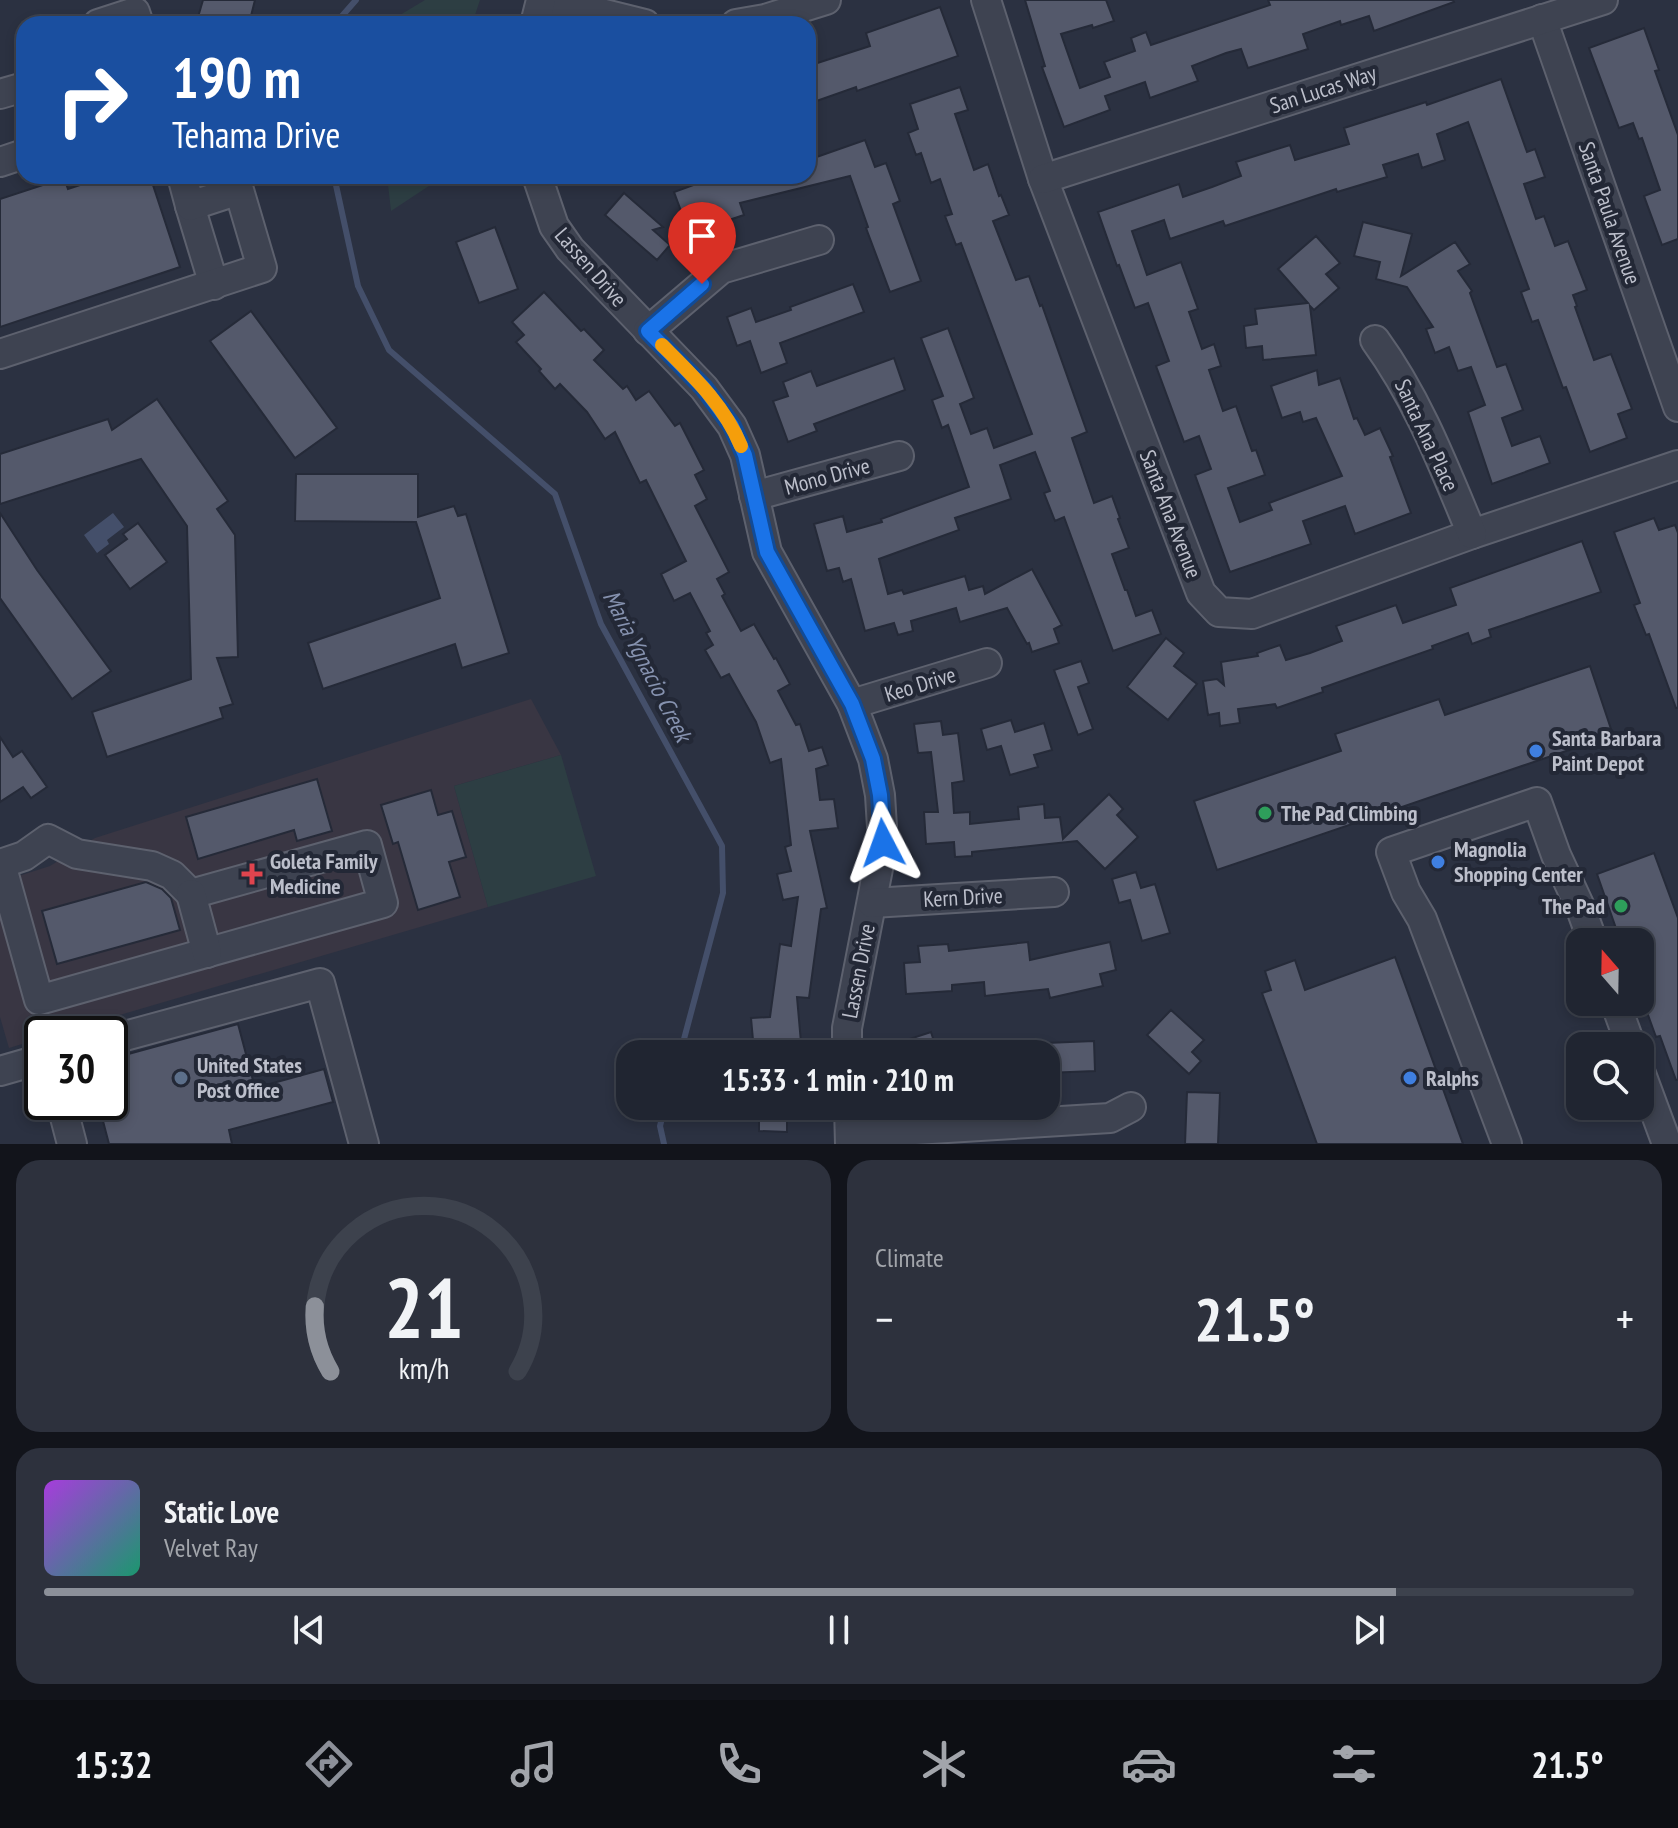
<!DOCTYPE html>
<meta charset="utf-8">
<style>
body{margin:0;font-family:"PT Sans Narrow",sans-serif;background:#2d313d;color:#f1f3f6;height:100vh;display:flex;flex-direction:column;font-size:30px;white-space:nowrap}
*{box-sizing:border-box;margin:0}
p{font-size:26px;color:#a2a5ab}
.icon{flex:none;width:44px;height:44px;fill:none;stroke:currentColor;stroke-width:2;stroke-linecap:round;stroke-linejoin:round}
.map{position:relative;height:1144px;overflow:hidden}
.side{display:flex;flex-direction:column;gap:16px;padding:16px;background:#12141b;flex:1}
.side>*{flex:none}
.top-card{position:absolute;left:16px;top:16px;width:800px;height:168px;border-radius:24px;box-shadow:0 4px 12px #0003,0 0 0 2px #3d424d;background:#1a4fa0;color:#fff;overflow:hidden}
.needle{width:52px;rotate:340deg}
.tools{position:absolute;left:1566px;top:928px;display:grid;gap:16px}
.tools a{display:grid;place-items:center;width:88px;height:88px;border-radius:16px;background:#202531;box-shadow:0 4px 12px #0003,0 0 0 2px #3d424d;font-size:40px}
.speed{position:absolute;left:24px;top:1016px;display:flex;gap:16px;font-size:40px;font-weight:700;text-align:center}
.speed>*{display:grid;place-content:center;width:104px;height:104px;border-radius:50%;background:#202531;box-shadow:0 4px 12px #0003,0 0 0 2px #3d424d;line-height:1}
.speed .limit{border:4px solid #111;border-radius:12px;background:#fff;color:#111}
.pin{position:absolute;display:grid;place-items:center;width:68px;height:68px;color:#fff;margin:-82px -34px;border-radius:50% 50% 50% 0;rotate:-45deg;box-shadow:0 0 8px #0007}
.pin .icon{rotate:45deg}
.me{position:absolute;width:88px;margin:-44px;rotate:356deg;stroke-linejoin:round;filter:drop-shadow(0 0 6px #0008)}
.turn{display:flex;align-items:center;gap:28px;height:168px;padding:0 24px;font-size:36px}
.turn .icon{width:104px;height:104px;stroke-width:2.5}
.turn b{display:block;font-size:56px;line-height:68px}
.big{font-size:60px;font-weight:600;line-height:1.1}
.side .tile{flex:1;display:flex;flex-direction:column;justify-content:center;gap:12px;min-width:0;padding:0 28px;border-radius:24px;background:#2d313d}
.side .dial{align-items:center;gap:0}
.dial svg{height:208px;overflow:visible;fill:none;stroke:#3d424d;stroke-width:7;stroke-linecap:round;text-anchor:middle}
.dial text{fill:#f1f3f6;stroke:none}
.song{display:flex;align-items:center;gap:24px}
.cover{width:96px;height:96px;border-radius:12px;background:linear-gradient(135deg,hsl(280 70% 55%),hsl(160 70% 35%))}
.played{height:8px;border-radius:4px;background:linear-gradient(90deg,#8c9099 85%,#3d424d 85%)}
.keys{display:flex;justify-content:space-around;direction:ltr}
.heat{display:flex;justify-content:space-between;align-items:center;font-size:44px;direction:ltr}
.side .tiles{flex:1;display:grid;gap:16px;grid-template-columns:1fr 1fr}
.tile:last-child{grid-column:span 2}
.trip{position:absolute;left:616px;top:1040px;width:444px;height:80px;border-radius:24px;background:#202531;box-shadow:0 4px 12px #0003,0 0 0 2px #3d424d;font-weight:600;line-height:80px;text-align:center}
.dock{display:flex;height:128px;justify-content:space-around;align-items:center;background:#0d0f14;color:#a2a5ab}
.dock .icon{width:56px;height:56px}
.dock .on{color:#8c9099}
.dock b{font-size:36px;color:#f1f3f6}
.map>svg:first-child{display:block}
</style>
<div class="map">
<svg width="1678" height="1144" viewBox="0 0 1678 1144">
<rect width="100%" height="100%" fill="#2b3141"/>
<!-- medical -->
<polygon fill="#393643" points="531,699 561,755 454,786 488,907 55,1034 42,1034 42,1038 9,1048 0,1017 0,882 50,866 95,838"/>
<!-- green -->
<g fill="#2d3e43">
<polygon points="425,0 480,0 472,24 385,24"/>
<polygon points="387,176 444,176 391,211"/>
<polygon points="561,755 596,876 488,907 454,786"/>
</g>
<!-- water -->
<polygon fill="#444f6a" points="113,513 124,527 107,540 109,544 97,553 84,535"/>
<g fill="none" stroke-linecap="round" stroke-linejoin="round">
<!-- stream -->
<g stroke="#444f6a" stroke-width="6">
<polyline points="335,24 356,0"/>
<polyline points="334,176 358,286 389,350 555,494 601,624 722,846 723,893 680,1054"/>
<polyline points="664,1144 660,1126 665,1106"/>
</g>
</g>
<!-- building -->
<g fill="#54596b" stroke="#252a38" stroke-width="2">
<polygon points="203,0 255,0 249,24 196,24"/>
<polygon points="1025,0 1106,0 1114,21 1093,28 1092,25 1061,34 1080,88 1110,77 1104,62 1135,51 1131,38 1146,32 1151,45 1270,5 1268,0 1453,0 1454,2 1374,31 1369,16 1341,25 1340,21 1303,34 1308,49 1248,68 1241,49 1226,53 1192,66 1198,81 1150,98 1145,82 1105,96 1110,110 1064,127 1042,67 1045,66"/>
<polygon points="940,7 958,56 857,91 856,87 808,104 808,66 870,46 866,33"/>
<polygon points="1644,28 1659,70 1655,71 1678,135 1678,239 1662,245 1644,196 1660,190 1642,138 1639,139 1633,123 1619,128 1589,48"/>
<polygon points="1501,79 1527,152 1535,149 1545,177 1524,184 1536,219 1544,216 1555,246 1568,241 1587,290 1573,295 1577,306 1575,307 1594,360 1611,354 1632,409 1618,414 1627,438 1590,452 1566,387 1563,388 1538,320 1532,322 1521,292 1529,289 1468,122 1437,134 1445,160 1422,168 1418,154 1383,165 1387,177 1337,192 1336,189 1225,226 1223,221 1170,239 1164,220 1132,231 1147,275 1181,262 1198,309 1189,312 1202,349 1214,344 1221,366 1209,370 1223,411 1236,406 1252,451 1256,450 1265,475 1228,488 1240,522 1272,510 1269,503 1342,476 1316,418 1303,422 1300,412 1282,418 1271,386 1317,370 1319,385 1340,378 1354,419 1357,418 1365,435 1380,428 1393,456 1390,457 1411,513 1355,534 1345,506 1303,521 1311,544 1230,572 1195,475 1211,469 1199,436 1184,442 1156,366 1169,361 1148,303 1135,308 1119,265 1117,266 1098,212 1179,184 1183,197 1212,187 1241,176 1236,162 1290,145 1295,160 1349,144 1344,128 1426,102 1427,105"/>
<polygon points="960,87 968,110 955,114 974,170 988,164 999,196 1001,195 1009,215 993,221 1016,280 1029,276 1040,306 1042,305 1087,432 1072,438 1094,503 1112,496 1120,518 1118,519 1129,548 1112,554 1125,590 1127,590 1136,616 1152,610 1161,634 1113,651 1064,517 1055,521 1044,493 1050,491 1035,452 1000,465 1011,499 955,518 959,530 879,559 888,594 902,590 904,594 965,576 969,590 983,586 985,594 1032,569 1062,625 1054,629 1059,643 1032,652 1029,643 1027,644 1007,608 960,622 956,608 911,621 913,631 898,635 894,623 865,631 851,579 843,582 839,568 827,571 814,524 843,516 847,532 882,522 881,519 969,487 948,425 942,428 932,400 943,396 921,338 948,328 974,398 960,404 971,434 987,428 994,448 1032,434 961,243 956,245 945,216 952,214 940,179 931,183 921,153 916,155 908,133 918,129 910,104"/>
<polygon points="865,140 875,167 886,163 900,201 893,204 921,281 890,292 866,228 868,227 850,176 740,203 744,215 717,224 712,209 684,219 674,192 718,176 730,176 733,183 761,176 808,176 808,160"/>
<polygon points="107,176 150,176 180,267 0,327 0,199 64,178 68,189"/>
<polygon points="624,193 663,227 653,230 670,245 657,260 605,215"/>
<polygon points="1363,222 1412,234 1401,276 1455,242 1470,264 1458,271 1472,291 1470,293 1497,367 1506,364 1523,410 1502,418 1512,446 1540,436 1550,463 1492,484 1468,412 1485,405 1471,367 1458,371 1449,347 1435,353 1426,329 1433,327 1407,287 1376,279 1380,262 1354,256"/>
<polygon points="495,227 518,289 479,303 456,242"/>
<polygon points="1316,236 1340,263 1326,274 1339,288 1314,310 1310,306 1316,355 1263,360 1262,346 1246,348 1244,326 1257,324 1255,309 1308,303 1278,269"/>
<polygon points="853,284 864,312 780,343 787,363 761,373 750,341 737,346 727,317 751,308 756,322 791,310 790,307"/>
<polygon points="544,292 581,331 584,329 604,350 594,360 623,389 627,386 636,400 649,391 675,426 680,423 704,470 695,475 707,499 695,506 729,572 717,579 725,594 722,596 741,631 754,624 774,659 776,658 790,684 778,691 796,725 800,724 809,751 822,747 828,765 816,769 820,800 834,799 838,828 810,831 827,908 821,909 809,998 797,997 802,1054 770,1054 769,1050 754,1051 751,1018 770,1017 780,944 791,946 798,897 783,900 777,874 791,871 785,847 791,845 781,759 770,763 756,722 729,674 721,678 705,650 713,645 706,633 710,631 690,593 674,601 661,574 686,561 646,480 640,483 615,432 605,439 587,412 560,384 555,389 539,371 541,369 516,342 524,335 512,322"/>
<polygon points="251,311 337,428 295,458 210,341"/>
<polygon points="894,358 905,390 814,424 817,431 788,442 773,401 788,396 783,382 811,371 817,386"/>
<polygon points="157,399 228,501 217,509 235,535 238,657 217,658 233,704 220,708 223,718 107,757 92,712 191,679 187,526 141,459 0,504 0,454 108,419 112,430"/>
<polygon points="296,474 418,474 418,517 454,506 458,516 466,514 509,653 462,668 455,644 323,689 308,643 440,598 416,522 295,521"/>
<polygon points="0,513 37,570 111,671 72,699 0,598"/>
<polygon points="1654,518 1659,530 1675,525 1678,533 1678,708 1676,708 1649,634 1646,635 1634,605 1640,603 1614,532"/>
<polygon points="138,523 167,562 130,589 105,555 127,539 123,534"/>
<polygon points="1582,541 1601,592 1489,630 1491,637 1472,644 1468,633 1432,646 1433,649 1322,688 1323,692 1277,708 1275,704 1238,709 1240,723 1220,726 1219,713 1208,715 1203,681 1217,679 1224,685 1221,662 1258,656 1257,653 1280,645 1286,660 1310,653 1342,641 1336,626 1396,605 1403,623 1456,605 1450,588"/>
<polygon points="1166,638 1184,653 1174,666 1197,684 1168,720 1127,687"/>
<polygon points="1081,661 1089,683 1078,687 1093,729 1078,735 1054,670"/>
<polygon points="1590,666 1613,735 1217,870 1194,801 1341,751 1335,734 1439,699 1445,715"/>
<polygon points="1011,720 1015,732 1044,723 1052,750 1034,755 1038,767 1010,775 1001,746 987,750 981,729"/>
<polygon points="941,721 943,735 958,733 964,781 952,783 954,813 970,812 970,824 1019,819 1018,807 1044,804 1045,818 1060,817 1063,839 1109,794 1123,809 1117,815 1138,837 1105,869 1077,841 972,852 972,856 955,857 954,842 926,844 924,812 938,812 931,752 918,753 914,724"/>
<polygon points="0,737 13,757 22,751 47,787 31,798 23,787 0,802"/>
<polygon points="317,779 332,831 297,841 294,830 198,859 186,817"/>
<polygon points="431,790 438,815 452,811 466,857 449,862 460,897 418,910 398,842 393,844 381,805"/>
<polygon points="1654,853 1678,918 1678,1080 1676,1080 1660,1036 1656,1037 1640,993 1640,942 1624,942 1621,933 1618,934 1597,874"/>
<polygon points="1136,872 1141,888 1155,884 1170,933 1142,941 1130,900 1119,903 1112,879"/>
<polygon points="146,882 162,889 171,898 180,930 57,964 42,911"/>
<polygon points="1028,942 1030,960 1110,942 1116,970 1100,974 1103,986 1050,998 1048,989 985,996 984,982 952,985 952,991 906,994 904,963 920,962 918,946 948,944 949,951"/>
<polygon points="1395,957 1463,1144 1317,1144 1262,993 1271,990 1265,971 1295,960 1305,990"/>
<polygon points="1171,1010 1204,1040 1192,1052 1201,1061 1189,1074 1147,1035"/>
<polygon points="238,1024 255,1088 324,1069 333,1102 229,1130 232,1144 109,1144 98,1102 110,1102 110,1059"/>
<polygon points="931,1032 938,1054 873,1054 873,1051"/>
<polygon points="1094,1041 1095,1071 1046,1073 1046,1043"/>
<polygon points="1187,1092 1220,1093 1218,1144 1185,1144"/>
<polygon points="759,1106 787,1106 787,1132 759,1131"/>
</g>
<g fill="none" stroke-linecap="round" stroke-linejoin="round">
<!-- minor casing -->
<g stroke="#5d616e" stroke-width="32">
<g id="minor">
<polyline points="548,0 645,24"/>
<polyline points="986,0 1043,179 1201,593 1219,612 1252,614 1472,534 1678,465"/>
<polyline points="1542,19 1678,407"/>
<polyline points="98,24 135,12 139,24"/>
<polyline points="535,24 541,0"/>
<polyline points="736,24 765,19 826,0"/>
<polyline points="0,94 24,87"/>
<polyline points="0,162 24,154"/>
<polyline points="537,176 554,226 570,249 704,388 732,426 745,455 767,552 852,704 873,759 880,795 883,843 847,1028 847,1054"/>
<polyline points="1043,179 1603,0"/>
<polyline points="190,206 214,285"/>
<polyline points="648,331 721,269 819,240"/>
<path d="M1375 340C1418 399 1444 467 1472 534"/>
<polyline points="0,354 262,268 239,190 190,206 182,176"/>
<polyline points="754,496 899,456"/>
<polyline points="852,704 987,663"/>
<polyline points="0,864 24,856 48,839 77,854 152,866 172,875 191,894 367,845 383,903 39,1000 1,864"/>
<polyline points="191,894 207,953"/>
<polyline points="872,903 1054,892"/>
<polyline points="1615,1002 1631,1046"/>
<polyline points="110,1040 320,983 364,1144"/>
<polyline points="0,1071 42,1059"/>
<polyline points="1640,1071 1667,1144"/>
<polyline points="61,1102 72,1144"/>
<polyline points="849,1106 850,1144"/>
<polyline points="850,1134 1110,1118 1131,1107"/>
<polyline points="1507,1144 1422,919 1406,892 1391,852 1537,802 1556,855 1581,909 1593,942"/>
</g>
</g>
<!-- minor -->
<use href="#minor" stroke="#3e4351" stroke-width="28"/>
</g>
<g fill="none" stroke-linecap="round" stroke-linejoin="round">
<!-- route casing -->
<g stroke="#114b97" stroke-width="20">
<polyline id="route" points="702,284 648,331 704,388 732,426 745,455 767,552 852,704 873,759 880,795 883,843"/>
</g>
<!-- route -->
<use href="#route" stroke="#1a73e8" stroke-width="14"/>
<!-- slow -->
<path stroke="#f59e0b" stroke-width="14" d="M662 345C693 376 724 405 741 446"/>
</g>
<!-- markers -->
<g fill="#3f7fe0" stroke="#232836" stroke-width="3">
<circle cx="1536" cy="751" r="8"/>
<circle cx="1438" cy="862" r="8"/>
<circle cx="1410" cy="1078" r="8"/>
</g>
<g fill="#2e9e5b" stroke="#232836" stroke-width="3">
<circle cx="1265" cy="813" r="8"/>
<circle cx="1621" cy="906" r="8"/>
</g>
<path fill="#e0444e" stroke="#232836" stroke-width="3" d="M248 862h8v8h8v8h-8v8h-8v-8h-8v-8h8z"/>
<circle fill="#5c6f8a" stroke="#232836" stroke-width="3" cx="181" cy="1078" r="8"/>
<g text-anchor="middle" stroke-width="8" stroke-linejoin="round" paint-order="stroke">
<!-- street labels -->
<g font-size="22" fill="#bcbfcb" stroke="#232836">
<text transform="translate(1323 89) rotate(-18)" y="8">San Lucas Way</text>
<text transform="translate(1610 213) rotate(71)" y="8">Santa Paula Avenue</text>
<text transform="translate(591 267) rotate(49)" y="8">Lassen Drive</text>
<text transform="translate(1427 435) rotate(65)" y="8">Santa Ana Place</text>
<text transform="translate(827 476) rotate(-15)" y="8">Mono Drive</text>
<text transform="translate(1171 514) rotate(69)" y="8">Santa Ana Avenue</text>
<text transform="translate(920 684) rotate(-17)" y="8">Keo Drive</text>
<text transform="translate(963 897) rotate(-3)" y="8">Kern Drive</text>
<text transform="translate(858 971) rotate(-79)" y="8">Lassen Drive</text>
</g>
<!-- poi labels -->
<g font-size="22" font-weight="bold" fill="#bcbfcb" stroke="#232836" text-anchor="start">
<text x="1552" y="746">Santa Barbara<tspan x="1552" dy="25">Paint Depot</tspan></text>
<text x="1281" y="821">The Pad Climbing</text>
<text x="1454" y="857">Magnolia<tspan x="1454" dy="25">Shopping Center</tspan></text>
<text x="270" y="869">Goleta Family<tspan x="270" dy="25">Medicine</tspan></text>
<text x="1605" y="914" text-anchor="end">The Pad</text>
<text x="197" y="1073">United States<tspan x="197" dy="25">Post Office</tspan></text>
<text x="1426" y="1086">Ralphs</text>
</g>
<!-- water labels -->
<g font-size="24" font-style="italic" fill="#8692af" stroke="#232836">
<text transform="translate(647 666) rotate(63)" y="8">Maria Ygnacio Creek</text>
</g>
</g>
</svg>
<div class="tools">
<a><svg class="needle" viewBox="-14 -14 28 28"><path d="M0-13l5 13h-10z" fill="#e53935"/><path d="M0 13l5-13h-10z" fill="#a2a5ab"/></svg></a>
<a><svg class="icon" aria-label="search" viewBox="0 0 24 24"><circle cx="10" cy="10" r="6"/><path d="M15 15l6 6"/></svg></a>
</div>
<div class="speed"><div class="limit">30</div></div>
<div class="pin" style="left:702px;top:284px;background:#d93025"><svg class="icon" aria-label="arrive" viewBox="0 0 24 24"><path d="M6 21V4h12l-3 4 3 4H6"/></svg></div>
<svg class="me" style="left:883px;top:843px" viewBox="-20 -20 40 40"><path d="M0-17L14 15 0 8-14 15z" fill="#1a73e8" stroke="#fff" stroke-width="4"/></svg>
<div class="trip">15:33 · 1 min · 210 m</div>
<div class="top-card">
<div class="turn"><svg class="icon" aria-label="right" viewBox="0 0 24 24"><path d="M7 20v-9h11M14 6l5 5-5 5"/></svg><div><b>190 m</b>Tehama Drive</div></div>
</div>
</div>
<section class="side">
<div class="tiles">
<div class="tile dial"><svg viewBox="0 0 100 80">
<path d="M14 69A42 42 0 1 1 86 69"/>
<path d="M14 69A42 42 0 0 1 8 44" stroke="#8c9099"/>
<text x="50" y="56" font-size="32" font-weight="700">21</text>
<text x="50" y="72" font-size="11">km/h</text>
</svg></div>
<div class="tile"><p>Climate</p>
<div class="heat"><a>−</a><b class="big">21.5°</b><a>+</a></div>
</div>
<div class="tile">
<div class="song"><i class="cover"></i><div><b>Static Love</b><p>Velvet Ray</p></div></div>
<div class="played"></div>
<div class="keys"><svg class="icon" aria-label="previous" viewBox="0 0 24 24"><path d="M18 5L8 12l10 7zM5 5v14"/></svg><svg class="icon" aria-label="pause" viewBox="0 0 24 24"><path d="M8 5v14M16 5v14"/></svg><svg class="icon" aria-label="next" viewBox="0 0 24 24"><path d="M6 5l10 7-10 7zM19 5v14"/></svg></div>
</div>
</div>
</section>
<nav class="dock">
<b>15:32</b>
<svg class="icon on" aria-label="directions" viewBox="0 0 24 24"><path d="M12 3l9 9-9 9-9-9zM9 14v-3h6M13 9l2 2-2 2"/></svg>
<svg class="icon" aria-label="music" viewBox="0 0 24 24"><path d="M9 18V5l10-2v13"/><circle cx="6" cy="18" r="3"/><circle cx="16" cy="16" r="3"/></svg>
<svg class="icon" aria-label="phone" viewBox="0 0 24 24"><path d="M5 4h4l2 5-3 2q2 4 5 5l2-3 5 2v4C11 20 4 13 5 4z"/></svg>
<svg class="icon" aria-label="climate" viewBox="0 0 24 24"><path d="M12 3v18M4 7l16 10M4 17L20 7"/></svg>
<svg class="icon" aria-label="car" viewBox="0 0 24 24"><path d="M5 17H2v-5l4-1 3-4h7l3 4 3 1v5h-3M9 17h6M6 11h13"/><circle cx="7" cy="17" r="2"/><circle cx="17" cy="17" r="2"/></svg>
<svg class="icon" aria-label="filters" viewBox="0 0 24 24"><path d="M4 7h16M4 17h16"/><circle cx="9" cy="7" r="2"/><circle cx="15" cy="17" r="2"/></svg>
<b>21.5°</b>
</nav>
